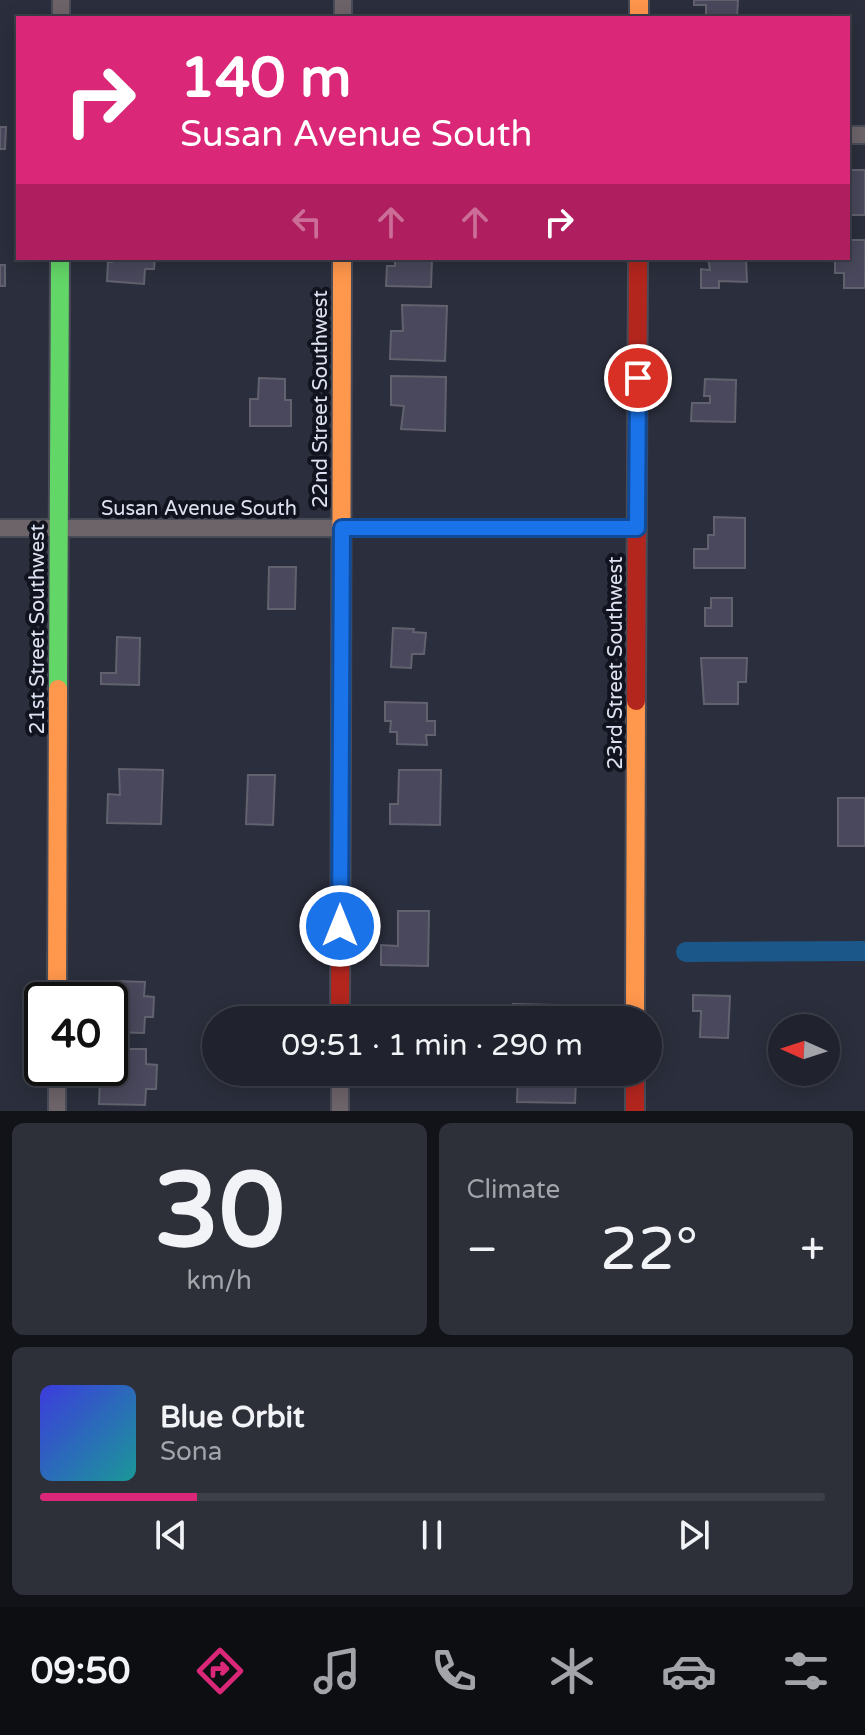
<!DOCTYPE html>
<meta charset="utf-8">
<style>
body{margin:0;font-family:"Varela Round",sans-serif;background:#2d2f39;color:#f1f3f6;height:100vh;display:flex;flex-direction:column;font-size:30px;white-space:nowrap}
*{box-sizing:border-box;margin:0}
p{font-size:26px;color:#a2a4aa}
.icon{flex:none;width:44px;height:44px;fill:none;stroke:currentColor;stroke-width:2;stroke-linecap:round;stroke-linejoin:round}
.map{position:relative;height:1111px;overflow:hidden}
.sheet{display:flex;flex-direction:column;gap:12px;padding:12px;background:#121319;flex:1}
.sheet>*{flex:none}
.top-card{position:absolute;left:16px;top:16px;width:834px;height:244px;border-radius:0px;box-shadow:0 4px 20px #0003,0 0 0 2px #3d3f49;background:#db2777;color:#fff;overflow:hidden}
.needle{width:52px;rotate:273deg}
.buttons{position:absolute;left:768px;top:1014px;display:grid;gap:16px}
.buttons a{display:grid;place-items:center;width:72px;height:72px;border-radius:50%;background:#20222d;box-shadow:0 4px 20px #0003,0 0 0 2px #3d3f49;font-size:40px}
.speed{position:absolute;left:24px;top:982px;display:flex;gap:16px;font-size:40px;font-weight:700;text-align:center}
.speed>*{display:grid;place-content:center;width:104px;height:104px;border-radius:50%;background:#20222d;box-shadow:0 4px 20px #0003,0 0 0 2px #3d3f49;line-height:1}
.speed .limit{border:4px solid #111;border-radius:12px;background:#fff;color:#111}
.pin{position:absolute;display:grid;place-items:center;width:68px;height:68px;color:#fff;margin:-34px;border:4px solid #fff;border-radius:50%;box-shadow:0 2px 8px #0007}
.me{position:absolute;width:88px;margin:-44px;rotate:0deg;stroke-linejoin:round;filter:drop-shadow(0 0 6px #0008)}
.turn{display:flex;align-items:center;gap:28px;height:168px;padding:0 32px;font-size:36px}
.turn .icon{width:104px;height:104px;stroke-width:2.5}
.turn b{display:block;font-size:56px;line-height:68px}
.lanes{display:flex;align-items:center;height:76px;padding:0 32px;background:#0003;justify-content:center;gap:40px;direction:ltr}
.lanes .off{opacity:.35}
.big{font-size:60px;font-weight:600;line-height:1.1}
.sheet .tile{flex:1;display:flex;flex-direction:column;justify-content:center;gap:12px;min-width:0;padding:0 28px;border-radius:12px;background:#2d2f39}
.sheet .dial{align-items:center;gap:0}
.dial b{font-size:104px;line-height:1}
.song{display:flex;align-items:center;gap:24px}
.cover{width:96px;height:96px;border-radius:12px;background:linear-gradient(135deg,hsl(240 70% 55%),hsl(180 70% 35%))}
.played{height:8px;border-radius:4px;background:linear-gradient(90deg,#db2777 20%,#3d3f49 20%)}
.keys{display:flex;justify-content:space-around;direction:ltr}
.heat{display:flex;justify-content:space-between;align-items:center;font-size:44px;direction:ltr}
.sheet .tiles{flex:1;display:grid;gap:12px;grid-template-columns:1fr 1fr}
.tile:last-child{grid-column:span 2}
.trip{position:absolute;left:202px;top:1006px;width:460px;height:80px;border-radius:40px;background:#20222d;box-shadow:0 4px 20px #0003,0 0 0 2px #3d3f49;font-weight:600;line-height:80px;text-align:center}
.tab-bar{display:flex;height:128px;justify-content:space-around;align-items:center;background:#0d0e12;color:#a2a4aa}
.tab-bar .icon{width:56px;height:56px}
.tab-bar .active{color:#db2777}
.tab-bar b{font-size:36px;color:#f1f3f6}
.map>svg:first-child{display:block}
</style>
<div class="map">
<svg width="865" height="1111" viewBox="0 0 865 1111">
<rect width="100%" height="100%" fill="#2b2e3c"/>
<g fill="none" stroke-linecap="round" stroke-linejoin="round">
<!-- canal -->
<polyline stroke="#1b5789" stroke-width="20" points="686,952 865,951"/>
</g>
<!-- building -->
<g fill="#49485c" stroke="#61626e" stroke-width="2">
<polygon points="694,0 738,0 737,18 706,18 706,5 694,5"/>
<polygon points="0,127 6,127 5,149 0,149"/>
<polygon points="851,170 865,170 865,215 848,215"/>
<polygon points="848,240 865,240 865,288 844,288 844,273 835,273 835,258 848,258"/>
<polygon points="113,258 155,258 154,269 145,269 144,284 107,281 108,262 112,262"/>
<polygon points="395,258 432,258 431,287 386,286 387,266 395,266"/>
<polygon points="708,258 746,258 747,282 719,281 719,288 701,288 701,269 710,270"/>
<rect x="0" y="265" width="5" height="21"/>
<polygon points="402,305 447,306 445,361 390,359 391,331 403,331"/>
<polygon points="391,376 446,377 445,431 401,429 404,406 391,405"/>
<polygon points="259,378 285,379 285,400 291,400 291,426 250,426 250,399 258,399"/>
<polygon points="705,379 736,380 735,422 691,421 692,403 710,403 710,396 704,396"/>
<polygon points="714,517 745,518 745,568 694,568 694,549 708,549 708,535 714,535"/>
<polygon points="269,567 296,567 295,609 268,609"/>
<polygon points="711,598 732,598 732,626 705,626 705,608 711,608"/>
<polygon points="393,628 414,629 413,632 426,633 424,654 412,654 411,668 391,667"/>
<polygon points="117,637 140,638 139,685 101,684 101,673 116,673"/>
<polygon points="701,658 747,658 746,682 738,682 738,704 704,704"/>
<polygon points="385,702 427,703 427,721 435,721 435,735 426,735 427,745 397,744 397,732 390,732 391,721 385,721"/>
<polygon points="119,769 163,770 161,824 107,823 108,794 120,795"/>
<polygon points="399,770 441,770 440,825 390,824 390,804 398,804"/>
<polygon points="248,775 275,775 273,825 246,824"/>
<rect x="838" y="798" width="27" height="48"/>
<polygon points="398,911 429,911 428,966 381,965 381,945 398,946"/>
<polygon points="116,981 145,982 144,996 154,997 153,1017 145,1017 144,1033 110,1032 109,994 116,994"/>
<polygon points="693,995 730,996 728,1038 700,1037 701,1011 693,1011"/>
<polygon points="513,1004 556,1005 556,1020 513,1020"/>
<polygon points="119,1049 146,1049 146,1064 157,1065 156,1089 146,1089 145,1105 99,1104 100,1078 118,1079"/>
<polygon points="518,1072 560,1072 560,1081 576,1081 575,1103 517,1102"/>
</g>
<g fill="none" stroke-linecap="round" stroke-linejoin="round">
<!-- street casing -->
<g stroke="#494b57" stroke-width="20">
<g id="street">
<polyline points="61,18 61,0"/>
<polyline points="343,18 343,0"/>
<polyline points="848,135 865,135"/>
<polyline points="0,528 637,528"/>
<polyline points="57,1111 57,1068"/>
<polyline points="340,1111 340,1072"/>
</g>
</g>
<!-- fast casing -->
<g stroke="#494b57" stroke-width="22">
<polyline id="fast" points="58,689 60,258"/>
</g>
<!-- slow casing -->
<g stroke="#494b57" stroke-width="22">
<g id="slow">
<polyline points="639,0 639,18"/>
<polyline points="341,753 342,258"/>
<polyline points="57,1000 58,689"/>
<polyline points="635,1020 636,701"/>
</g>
</g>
<!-- jam casing -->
<g stroke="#494b57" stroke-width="22">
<g id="jam">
<polyline points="636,701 638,258"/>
<polyline points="340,1020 341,753"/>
<polyline points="635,1072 635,1111"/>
</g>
</g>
<!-- street -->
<use href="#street" stroke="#6d646a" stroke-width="16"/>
<!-- fast -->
<use href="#fast" stroke="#63d668" stroke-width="18"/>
<!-- slow -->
<use href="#slow" stroke="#ff974d" stroke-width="18"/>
<!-- jam -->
<use href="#jam" stroke="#b3261e" stroke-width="18"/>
</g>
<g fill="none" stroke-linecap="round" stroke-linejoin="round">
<!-- route casing -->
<g stroke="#114b97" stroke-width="20">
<polyline id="route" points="340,926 342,528 637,528 638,378"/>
</g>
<!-- route -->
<use href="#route" stroke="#1a73e8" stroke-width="14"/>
</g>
<g text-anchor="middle" stroke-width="8" stroke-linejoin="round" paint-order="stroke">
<!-- street labels -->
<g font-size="20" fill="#dde1f1" stroke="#11141e">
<text transform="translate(320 399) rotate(-90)" y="7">22nd Street Southwest</text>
<text x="199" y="515">Susan Avenue South</text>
<text transform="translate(37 629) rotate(-90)" y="7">21st Street Southwest</text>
<text transform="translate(615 663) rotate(-90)" y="7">23rd Street Southwest</text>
</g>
</g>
</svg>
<div class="buttons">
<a><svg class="needle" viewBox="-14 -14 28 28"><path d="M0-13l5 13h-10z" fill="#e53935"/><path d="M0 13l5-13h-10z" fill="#a2a4aa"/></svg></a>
</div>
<div class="speed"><div class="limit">40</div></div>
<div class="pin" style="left:638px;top:378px;background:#d93025"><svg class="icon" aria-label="arrive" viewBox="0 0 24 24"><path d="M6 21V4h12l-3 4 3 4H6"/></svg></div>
<svg class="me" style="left:340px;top:926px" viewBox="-20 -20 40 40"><circle r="17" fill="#1a73e8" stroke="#fff" stroke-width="3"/><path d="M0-11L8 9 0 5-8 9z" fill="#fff"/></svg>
<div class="trip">09:51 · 1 min · 290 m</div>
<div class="top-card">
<div class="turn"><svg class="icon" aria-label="right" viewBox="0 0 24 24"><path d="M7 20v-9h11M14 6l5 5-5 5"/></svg><div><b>140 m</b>Susan Avenue South</div></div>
<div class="lanes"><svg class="icon off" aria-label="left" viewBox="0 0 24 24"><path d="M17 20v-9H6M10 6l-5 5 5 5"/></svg><svg class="icon off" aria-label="ahead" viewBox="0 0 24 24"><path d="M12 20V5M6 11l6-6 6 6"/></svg><svg class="icon off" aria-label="ahead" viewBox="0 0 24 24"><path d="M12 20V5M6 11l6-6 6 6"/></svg><svg class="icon" aria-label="right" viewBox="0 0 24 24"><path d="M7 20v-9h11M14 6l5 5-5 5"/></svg></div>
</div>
</div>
<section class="sheet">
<div class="tiles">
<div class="tile dial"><b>30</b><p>km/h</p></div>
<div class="tile"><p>Climate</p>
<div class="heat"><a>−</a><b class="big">22°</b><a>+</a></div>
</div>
<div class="tile">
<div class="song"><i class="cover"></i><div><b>Blue Orbit</b><p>Sona</p></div></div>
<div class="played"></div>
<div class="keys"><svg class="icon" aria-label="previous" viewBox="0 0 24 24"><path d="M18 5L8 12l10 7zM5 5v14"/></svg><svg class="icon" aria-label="pause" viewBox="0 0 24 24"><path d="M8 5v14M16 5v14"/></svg><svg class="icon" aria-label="next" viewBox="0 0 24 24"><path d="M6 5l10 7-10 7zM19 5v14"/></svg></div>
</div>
</div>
</section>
<nav class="tab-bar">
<b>09:50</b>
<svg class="icon active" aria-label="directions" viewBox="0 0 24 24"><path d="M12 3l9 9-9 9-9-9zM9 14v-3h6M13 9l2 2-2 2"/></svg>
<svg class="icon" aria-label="music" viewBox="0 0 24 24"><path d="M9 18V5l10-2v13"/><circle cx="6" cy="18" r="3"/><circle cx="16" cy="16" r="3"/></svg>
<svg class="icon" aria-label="phone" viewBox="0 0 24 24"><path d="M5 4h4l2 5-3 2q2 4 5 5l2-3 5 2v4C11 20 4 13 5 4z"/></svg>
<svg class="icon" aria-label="climate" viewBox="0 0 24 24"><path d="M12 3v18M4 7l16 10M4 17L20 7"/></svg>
<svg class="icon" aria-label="car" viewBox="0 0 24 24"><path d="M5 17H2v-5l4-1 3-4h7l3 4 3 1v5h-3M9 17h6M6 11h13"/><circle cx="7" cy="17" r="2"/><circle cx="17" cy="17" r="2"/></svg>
<svg class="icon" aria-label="filters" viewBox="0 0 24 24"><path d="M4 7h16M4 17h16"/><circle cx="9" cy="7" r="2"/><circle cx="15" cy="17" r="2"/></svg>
</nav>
